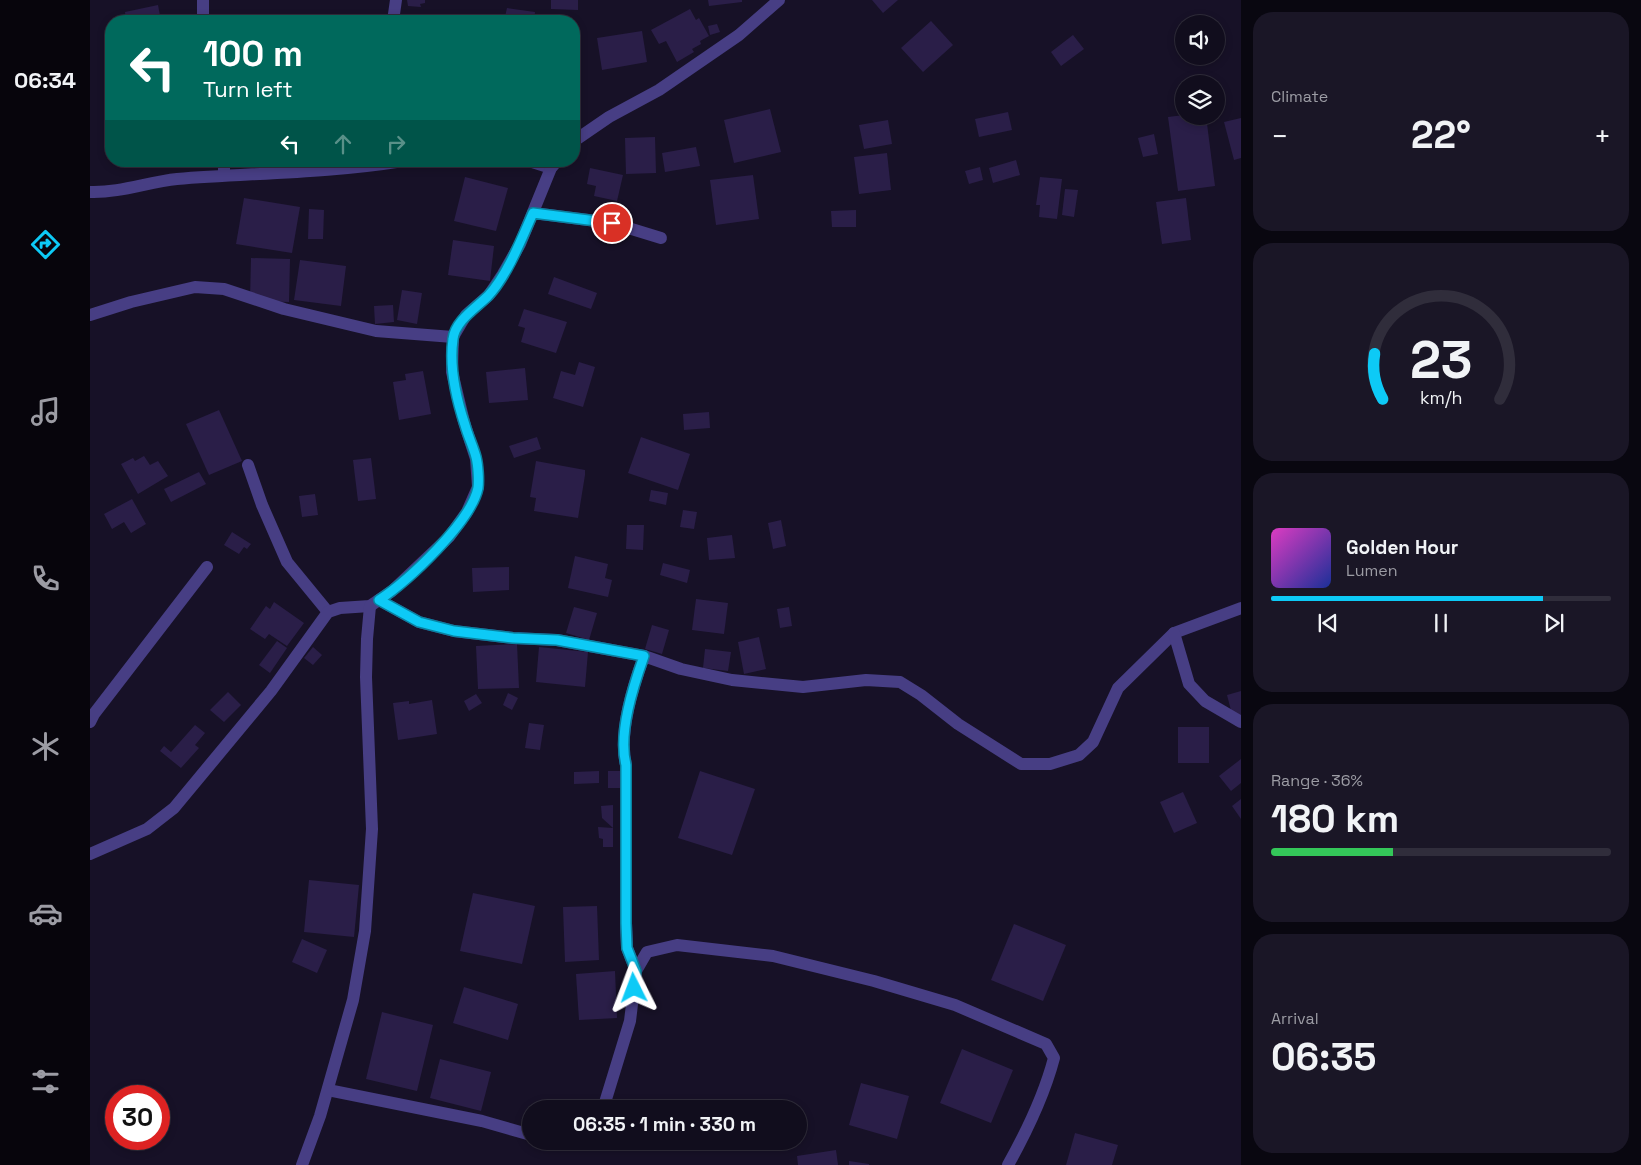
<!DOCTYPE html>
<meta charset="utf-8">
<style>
body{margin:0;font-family:"Space Grotesk",sans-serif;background:#1a1626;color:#f1f3f6;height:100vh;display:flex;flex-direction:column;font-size:19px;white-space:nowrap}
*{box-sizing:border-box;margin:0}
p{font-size:16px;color:#9c9ca4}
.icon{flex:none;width:28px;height:28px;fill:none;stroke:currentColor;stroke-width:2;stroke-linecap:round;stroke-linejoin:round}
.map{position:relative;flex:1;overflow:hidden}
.drawer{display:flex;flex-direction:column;gap:12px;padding:12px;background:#090710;width:400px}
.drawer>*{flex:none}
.banner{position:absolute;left:15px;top:15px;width:475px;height:152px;border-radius:20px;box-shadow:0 2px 8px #0003,0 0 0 1px #302d3b;background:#00695c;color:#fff;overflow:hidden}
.controls{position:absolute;left:1085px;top:15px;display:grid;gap:10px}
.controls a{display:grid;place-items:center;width:50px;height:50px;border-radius:50%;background:#110d1d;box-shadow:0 2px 8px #0003,0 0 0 1px #302d3b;font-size:25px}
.speed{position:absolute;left:15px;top:1085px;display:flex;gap:10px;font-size:25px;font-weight:700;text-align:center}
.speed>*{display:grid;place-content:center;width:65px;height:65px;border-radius:50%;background:#110d1d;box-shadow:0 2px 8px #0003,0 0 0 1px #302d3b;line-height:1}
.speed .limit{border:8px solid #d22;background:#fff;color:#111}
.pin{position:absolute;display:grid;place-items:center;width:42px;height:42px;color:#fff;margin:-21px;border:2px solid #fff;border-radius:50%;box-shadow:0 1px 5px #0007}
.me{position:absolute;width:55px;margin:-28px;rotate:357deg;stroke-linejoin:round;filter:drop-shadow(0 0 4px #0008)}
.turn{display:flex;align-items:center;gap:18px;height:105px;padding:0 15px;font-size:22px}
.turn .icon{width:65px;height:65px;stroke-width:2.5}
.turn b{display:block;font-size:35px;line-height:42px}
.lanes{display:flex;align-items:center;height:48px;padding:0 15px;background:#0003;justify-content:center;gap:25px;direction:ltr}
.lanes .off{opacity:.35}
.big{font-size:38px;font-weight:800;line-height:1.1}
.drawer .tile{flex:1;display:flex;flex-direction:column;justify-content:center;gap:8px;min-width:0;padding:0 18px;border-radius:20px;background:#1a1626}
.drawer .dial{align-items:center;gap:0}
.dial svg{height:130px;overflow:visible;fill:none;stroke:#302d3b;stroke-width:7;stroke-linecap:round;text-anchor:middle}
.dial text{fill:#f1f3f6;stroke:none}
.song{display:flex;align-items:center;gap:15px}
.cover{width:60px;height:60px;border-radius:8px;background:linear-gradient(135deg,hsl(310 70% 55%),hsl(230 70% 35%))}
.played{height:5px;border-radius:2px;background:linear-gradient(90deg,#0dcaf6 80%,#302d3b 80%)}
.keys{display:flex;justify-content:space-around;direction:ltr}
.heat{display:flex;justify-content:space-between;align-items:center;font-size:28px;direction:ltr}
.charge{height:8px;border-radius:4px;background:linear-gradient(90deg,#34c759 36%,#302d3b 0)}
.trip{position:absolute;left:432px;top:1100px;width:285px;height:50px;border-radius:25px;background:#110d1d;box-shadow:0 2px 8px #0003,0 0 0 1px #302d3b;font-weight:800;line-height:50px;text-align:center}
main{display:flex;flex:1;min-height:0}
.tabs{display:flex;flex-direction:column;width:90px;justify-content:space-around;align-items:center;background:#07050c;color:#9c9ca4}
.tabs .icon{width:35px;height:35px}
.tabs .current{color:#0dcaf6}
.tabs b{font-size:22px;color:#f1f3f6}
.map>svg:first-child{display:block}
</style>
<main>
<nav class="tabs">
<b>06:34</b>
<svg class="icon current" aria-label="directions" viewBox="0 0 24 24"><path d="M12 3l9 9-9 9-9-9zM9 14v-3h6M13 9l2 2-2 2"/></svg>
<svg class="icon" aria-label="music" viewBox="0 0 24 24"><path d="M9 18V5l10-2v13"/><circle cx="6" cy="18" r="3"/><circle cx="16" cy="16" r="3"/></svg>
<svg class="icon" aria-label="phone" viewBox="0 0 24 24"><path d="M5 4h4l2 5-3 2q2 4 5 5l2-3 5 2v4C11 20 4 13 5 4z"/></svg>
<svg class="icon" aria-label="climate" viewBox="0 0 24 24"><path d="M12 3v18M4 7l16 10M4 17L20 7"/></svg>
<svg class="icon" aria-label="car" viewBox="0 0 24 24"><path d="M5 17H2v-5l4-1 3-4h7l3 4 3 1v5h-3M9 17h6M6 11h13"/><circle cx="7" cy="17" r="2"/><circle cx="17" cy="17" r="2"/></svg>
<svg class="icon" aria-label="filters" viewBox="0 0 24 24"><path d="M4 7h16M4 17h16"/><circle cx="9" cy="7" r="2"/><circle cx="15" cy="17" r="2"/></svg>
</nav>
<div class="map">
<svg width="1151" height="1165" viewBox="0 0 1151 1165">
<rect width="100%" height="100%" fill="#171127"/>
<!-- building -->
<g fill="#2a1e48">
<polygon points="317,0 335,0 335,3 330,4 331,7 318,6"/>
<polygon points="461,0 488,0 488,10 461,9"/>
<polygon points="618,0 652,0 652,2 619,6"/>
<polygon points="782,0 808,0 793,13"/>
<polygon points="68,5 71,21 36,21 35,12"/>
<polygon points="417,8 445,12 444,21 414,21"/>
<polygon points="600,9 606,20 609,18 619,36 610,41 611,44 602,49 604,52 587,62 576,41 569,44 561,30"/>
<polygon points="841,21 863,45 833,72 811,48"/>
<polygon points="627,24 630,32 620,35 618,26"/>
<polygon points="552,31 557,62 512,70 507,38"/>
<polygon points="983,35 994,49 971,66 961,52"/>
<polygon points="484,54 488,71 484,72"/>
<polygon points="680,109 691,152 644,163 634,120"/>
<polygon points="918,112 922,130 889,137 885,119"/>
<polygon points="1094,115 1116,116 1125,186 1088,191 1078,117"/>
<polygon points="1151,118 1151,158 1144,160 1134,122"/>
<polygon points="798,120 802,144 774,149 769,125"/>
<polygon points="1064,134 1068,154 1053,157 1048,138"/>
<polygon points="565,137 566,173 536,174 535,138"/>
<polygon points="606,147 610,166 575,172 572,153"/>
<polygon points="797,153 801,190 769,194 764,157"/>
<polygon points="926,160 930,175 903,183 899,168"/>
<polygon points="890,167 893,180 879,184 875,171"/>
<polygon points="500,168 533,175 527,201 504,196 506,186 497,184"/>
<polygon points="663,175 669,219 626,225 620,180"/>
<polygon points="375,177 418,188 406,231 364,221"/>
<polygon points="950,177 972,179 967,219 949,217 950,205 946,205"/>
<polygon points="975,189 988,190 984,217 972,215"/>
<polygon points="154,198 210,207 202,253 146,244"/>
<polygon points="1096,198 1101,240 1072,244 1066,202"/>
<polygon points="219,209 234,210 233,239 218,239"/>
<polygon points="766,210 766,227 742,227 741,211"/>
<polygon points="363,240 404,246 400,281 358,275"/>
<polygon points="161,258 200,259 199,302 160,301"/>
<polygon points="210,260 256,266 251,306 204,300"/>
<polygon points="464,277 507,293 501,309 458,294"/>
<polygon points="312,290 332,293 327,324 307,320"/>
<polygon points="303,305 304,322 285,324 284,306"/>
<polygon points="434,309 477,322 466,353 431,342 435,328 428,326"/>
<polygon points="489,362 505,367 493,407 463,398 471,371 485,375"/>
<polygon points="435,368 438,400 399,403 396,372"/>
<polygon points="333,371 341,414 309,420 303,382 316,380 315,374"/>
<polygon points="129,410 152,461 119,475 96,424"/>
<polygon points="619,412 620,428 594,430 593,414"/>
<polygon points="447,437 451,449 424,458 419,446"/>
<polygon points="551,437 600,454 588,490 538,473"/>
<polygon points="54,456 60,465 68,461 78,476 48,494 31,464 43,458 45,461"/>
<polygon points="281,458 286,499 268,501 263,460"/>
<polygon points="446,461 495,470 495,475 488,518 444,511 446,498 440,497"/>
<polygon points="109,472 116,484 81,502 74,489"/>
<polygon points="561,490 578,493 576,505 559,501"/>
<polygon points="225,494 228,515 212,517 209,496"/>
<polygon points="42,499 56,524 41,533 34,522 22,529 14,514"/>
<polygon points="593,510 607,512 604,529 590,527"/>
<polygon points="691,520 696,546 683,549 678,523"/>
<polygon points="537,525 554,525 553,550 536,549"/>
<polygon points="142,532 161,544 157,549 154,547 149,554 134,545"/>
<polygon points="642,535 645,558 619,560 617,538"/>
<polygon points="485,556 518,564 515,578 522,580 518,597 478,588"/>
<polygon points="573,563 600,570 597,583 570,575"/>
<polygon points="419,567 419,590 383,592 382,568"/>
<polygon points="606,599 638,603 634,634 602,630"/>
<polygon points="184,602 214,623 197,646 179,634 175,639 160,629 176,606 180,609"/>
<polygon points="484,607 507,613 499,640 476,633"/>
<polygon points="699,607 702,626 690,628 687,609"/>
<polygon points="562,625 579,630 572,654 555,649"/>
<polygon points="669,637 676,669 654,674 648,642"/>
<polygon points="187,641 197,648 180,673 169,665"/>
<polygon points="427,644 429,688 388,689 386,646"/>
<polygon points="223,647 232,655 223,665 214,658"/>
<polygon points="449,647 498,652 495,687 446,682"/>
<polygon points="615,649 641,652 638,671 613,668"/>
<polygon points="1151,691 1151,724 1145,726 1137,695"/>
<polygon points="138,692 151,705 134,722 120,710"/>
<polygon points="418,693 428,698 422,710 413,705"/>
<polygon points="386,694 392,703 379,711 374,701"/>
<polygon points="342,700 347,734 308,740 303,703 319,701 319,704"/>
<polygon points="439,723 454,725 450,750 435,748"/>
<polygon points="105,725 115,733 105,745 109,748 91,768 70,751 74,746 81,752"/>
<rect x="1088" y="727" width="31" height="36"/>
<polygon points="1151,759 1151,783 1141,791 1129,776"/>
<polygon points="509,771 509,783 484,784 484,772"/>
<rect x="518" y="771" width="12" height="17"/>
<polygon points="610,771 665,789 642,855 588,838"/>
<polygon points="1093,792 1107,823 1084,833 1070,802"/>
<polygon points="1151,799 1151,819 1142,806"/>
<polygon points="523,805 523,828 512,818 511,806"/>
<polygon points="508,827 523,828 523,847 513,847 513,839 509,838"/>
<polygon points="219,880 269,885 264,937 214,932"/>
<polygon points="383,893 445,906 432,964 370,951"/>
<polygon points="507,906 509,960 475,962 473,907"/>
<polygon points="924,924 976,945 953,1001 901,980"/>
<polygon points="212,939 237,950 227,973 202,962"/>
<polygon points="525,971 527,1018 489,1020 486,974"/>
<polygon points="374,987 428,1004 418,1040 363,1023"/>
<polygon points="292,1012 343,1025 327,1091 276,1079"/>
<polygon points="872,1049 923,1070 901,1123 850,1103"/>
<polygon points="350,1059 401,1072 391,1111 340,1098"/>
<polygon points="771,1083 819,1096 807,1139 759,1125"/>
<polygon points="985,1133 1028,1145 1022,1165 976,1165"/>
<polygon points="746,1150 748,1165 708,1165 707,1156"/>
<polygon points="759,1161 779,1164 779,1165 759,1165"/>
</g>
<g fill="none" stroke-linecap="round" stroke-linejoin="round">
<!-- minor -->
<g stroke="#473e84" stroke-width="12">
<polyline points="113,0 113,21"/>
<polyline points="303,21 306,0"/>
<polyline points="484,141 519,117 569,90 649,35 689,0"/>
<polyline points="439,161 461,168"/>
<polyline points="134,175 134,161"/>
<path d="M0 192C30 193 58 182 87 179 163 173 238 173 313 161"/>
<polyline points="443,213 522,223 571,238"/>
<polyline points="0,315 41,302 105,287 134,289 194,309 286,331 363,337"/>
<polyline points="158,465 172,505 197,562 238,612"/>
<polyline points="289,600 329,622 364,631 423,638 467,640 554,656 591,669 642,680 713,687 776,680 810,682 831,695 868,724 931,764 960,764 989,755 1003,742 1028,688 1084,633 1151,608"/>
<polyline points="1084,633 1099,684 1115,701 1151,722"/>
<polyline points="0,722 4,714 117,567"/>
<polyline points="0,854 57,829 84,808 181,691 238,612 250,608 280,606 302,591 359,537 377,512 388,487 386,459 374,422 362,372 363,337 376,315 399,295 413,274 430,244 461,168 467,161"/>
<path d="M546 971 537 948 536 923V765C528 733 543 686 554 656"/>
<polyline points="238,1090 392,1121 441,1135"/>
<path d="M513 1109 540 1021 546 971 557 952 587 945 683 956 784 981 865 1005 956 1044 964 1058C954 1096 937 1131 918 1165"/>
<polyline points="212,1165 230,1116 263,1000 275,931 282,829 276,677 277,639 280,606"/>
</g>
</g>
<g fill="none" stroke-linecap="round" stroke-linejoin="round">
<!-- route casing -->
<g stroke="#0883a0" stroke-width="12">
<path id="route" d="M522 223 443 213C432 238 417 276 398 296 386 308 365 321 363 339 359 367 366 398 375 425 378 436 383 446 386 457 388 465 389 480 388 488 381 522 318 581 289 600L329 622 364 631 423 638 467 640 554 656C543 687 528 733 536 765V923L537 948 546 971 544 988"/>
</g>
<!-- route -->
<use href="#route" stroke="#0dcaf6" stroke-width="9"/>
</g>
</svg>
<div class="controls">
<a><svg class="icon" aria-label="sound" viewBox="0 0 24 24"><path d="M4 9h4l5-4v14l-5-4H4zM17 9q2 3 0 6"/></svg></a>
<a><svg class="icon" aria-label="layers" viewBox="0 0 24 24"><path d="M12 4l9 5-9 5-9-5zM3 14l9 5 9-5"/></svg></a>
</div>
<div class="speed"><div class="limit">30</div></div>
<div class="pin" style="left:522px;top:223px;background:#d93025"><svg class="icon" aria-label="arrive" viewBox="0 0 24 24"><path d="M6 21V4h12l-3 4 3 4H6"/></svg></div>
<svg class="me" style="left:544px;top:988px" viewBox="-20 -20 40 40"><path d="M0-17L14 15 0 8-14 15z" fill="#0dcaf6" stroke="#fff" stroke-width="4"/></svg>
<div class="trip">06:35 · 1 min · 330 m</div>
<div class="banner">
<div class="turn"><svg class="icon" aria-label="left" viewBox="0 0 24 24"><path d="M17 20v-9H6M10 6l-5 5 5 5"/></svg><div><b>100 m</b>Turn left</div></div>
<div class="lanes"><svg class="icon" aria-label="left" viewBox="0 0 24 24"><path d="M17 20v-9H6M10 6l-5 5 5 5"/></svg><svg class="icon off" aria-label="ahead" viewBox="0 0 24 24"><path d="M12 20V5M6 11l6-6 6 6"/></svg><svg class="icon off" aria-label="right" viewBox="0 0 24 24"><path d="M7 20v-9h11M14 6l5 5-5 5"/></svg></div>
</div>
</div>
<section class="drawer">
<div class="tile"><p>Climate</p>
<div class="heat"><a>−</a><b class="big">22°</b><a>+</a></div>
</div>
<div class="tile dial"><svg viewBox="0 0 100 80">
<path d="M14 69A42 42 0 1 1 86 69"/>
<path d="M14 69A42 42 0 0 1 9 41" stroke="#0dcaf6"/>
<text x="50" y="56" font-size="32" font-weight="700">23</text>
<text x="50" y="72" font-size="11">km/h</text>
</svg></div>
<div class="tile">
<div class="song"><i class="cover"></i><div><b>Golden Hour</b><p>Lumen</p></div></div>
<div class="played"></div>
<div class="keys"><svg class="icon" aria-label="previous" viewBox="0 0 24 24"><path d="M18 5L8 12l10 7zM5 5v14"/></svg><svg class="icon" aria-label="pause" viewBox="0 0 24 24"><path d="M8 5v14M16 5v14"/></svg><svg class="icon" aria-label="next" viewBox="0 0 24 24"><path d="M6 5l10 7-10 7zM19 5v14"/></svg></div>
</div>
<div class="tile"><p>Range · 36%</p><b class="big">180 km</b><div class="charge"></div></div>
<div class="tile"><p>Arrival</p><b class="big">06:35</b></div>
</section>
</main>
